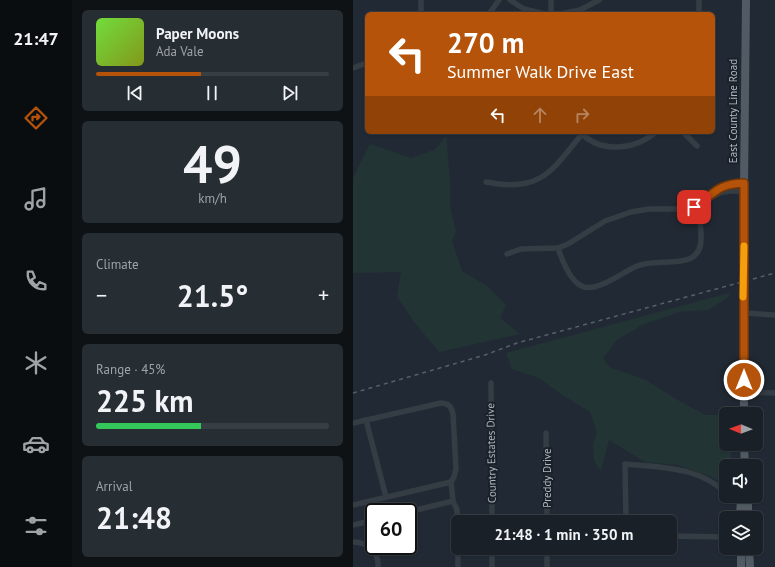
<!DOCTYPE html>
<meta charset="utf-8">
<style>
body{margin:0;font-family:"PT Sans",sans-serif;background:#262d33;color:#f1f3f6;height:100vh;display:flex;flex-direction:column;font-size:15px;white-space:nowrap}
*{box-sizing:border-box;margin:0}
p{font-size:13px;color:#9fa3a7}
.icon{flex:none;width:22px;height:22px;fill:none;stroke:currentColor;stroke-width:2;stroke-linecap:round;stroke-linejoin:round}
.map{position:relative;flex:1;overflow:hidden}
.details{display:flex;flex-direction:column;gap:10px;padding:10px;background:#0e1215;width:281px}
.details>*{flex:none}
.top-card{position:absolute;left:12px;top:12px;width:350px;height:122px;border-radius:6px;box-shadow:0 1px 3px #0004,0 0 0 1px #373e44;background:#b45309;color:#fff;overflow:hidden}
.needle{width:26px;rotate:271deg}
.tools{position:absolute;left:366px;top:407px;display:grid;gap:8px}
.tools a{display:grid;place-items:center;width:44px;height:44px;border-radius:6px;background:#192027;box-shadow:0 1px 3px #0004,0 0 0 1px #373e44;font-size:20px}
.speed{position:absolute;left:12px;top:503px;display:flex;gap:8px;font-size:20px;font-weight:700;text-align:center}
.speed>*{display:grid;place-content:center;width:52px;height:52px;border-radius:50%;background:#192027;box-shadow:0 1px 3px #0004,0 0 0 1px #373e44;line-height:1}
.speed .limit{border:2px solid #111;border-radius:6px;background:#fff;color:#111}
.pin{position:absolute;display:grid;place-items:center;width:34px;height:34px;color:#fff;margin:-17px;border-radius:8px;box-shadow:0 2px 6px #0006}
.me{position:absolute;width:44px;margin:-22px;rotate:0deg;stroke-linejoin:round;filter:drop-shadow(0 0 3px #0008)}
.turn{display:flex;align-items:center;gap:14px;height:84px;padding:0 16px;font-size:18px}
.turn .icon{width:52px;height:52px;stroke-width:2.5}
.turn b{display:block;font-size:28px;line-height:34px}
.lanes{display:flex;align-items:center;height:38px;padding:0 16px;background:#0003;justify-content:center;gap:20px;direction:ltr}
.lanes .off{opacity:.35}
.big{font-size:30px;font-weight:800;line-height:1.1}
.details .widget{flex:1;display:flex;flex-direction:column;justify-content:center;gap:6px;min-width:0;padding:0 14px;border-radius:6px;background:#262d33}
.details .dial{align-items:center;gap:0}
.dial b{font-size:52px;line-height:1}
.song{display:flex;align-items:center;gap:12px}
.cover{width:48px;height:48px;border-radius:6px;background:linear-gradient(135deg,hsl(100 70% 55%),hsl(70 70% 35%))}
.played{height:4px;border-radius:2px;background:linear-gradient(90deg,#b45309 45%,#373e44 45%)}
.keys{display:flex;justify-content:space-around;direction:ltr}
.heat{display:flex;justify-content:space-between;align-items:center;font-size:22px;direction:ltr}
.charge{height:6px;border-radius:3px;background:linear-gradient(90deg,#34c759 45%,#373e44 0)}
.trip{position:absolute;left:98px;top:515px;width:226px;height:40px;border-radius:6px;background:#192027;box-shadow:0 1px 3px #0004,0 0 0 1px #373e44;font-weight:800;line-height:40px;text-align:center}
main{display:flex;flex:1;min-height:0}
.dock{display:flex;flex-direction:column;width:72px;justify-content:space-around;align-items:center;background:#0a0d10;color:#9fa3a7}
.dock .icon{width:28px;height:28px}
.dock .on{color:#b45309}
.dock b{font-size:18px;color:#f1f3f6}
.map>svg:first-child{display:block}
</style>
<main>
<nav class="dock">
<b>21:47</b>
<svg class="icon on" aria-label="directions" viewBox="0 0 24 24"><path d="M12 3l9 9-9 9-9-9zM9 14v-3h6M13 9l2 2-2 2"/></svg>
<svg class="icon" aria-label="music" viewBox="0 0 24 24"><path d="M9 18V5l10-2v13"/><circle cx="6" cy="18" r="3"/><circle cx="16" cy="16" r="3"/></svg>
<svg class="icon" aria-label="phone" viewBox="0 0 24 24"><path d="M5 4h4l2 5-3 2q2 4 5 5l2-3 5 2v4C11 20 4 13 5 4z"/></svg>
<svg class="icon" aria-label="climate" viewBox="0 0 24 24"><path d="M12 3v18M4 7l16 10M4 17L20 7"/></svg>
<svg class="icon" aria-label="car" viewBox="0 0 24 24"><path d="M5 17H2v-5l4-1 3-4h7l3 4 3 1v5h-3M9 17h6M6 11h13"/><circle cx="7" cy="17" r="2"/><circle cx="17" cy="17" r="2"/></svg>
<svg class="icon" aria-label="filters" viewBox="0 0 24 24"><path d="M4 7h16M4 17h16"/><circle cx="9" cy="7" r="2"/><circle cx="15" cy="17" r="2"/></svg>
</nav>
<section class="details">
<div class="widget">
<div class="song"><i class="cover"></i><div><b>Paper Moons</b><p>Ada Vale</p></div></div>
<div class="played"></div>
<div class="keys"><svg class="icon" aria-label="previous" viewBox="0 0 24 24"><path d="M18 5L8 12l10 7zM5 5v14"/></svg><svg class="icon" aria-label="pause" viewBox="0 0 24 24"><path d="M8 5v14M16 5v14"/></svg><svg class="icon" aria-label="next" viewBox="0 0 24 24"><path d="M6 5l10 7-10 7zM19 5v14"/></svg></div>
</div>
<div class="widget dial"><b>49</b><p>km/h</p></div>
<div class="widget"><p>Climate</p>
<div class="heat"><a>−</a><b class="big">21.5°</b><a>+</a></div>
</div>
<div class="widget"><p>Range · 45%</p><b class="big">225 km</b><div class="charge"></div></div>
<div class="widget"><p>Arrival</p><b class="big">21:48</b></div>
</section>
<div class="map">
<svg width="422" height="567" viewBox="0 0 422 567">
<rect width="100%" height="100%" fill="#212a34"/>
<!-- green -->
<g fill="#233435">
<polygon points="93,137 97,179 97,206 103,232 99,241 109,271 134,286 153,305 147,318 167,334 86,352 62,323 44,297 48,272 0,273 0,178 17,144 58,158 81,150"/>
<polygon points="376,293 376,297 355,310 326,312 289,325 264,340 250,358 256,367 293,380 323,399 352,415 373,415 373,444 378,444 378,466 373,466 373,486 359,477 324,465 292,462 256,440 248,471 241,461 240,444 244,432 237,412 208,394 186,378 159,369 153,353"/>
</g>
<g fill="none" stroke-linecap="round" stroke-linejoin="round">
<!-- street -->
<g stroke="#343c44" stroke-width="5.5">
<polyline points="68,0 68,14"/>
<polyline points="157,0 171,9 192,14"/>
<polyline points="346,0 346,14"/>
<polyline points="136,14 146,0"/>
<polyline points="198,14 198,0"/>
<polyline points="207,14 227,10 246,0"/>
<polyline points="0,68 14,63"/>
<path d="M227 132C248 154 282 150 303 132"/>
<polyline points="330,132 344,146"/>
<path d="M133 182C187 193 198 172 229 134"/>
<path d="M356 194C367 186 377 183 391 183"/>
<path d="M205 248C209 260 218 283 231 287 246 291 270 272 284 266 307 256 350 274 348 236 348 225 347 217 343 206"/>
<polyline points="154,254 168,249 205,248 215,244 252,221 278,212 296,209 335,209 343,206 366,193 377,191 391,191"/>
<polyline points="391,313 422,315"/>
<polyline points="138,383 139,522"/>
<polyline points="391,392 422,393"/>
<polyline points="13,420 33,497"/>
<path d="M0 423 88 403C96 404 98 406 100 414L103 469 101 477 98 482 100 501 104 510 105 567"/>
<polyline points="193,433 194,522"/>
<polyline points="374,496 379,500 387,501"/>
<polyline points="0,505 98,482"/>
<polyline points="55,512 100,501"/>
<path d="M273 522 272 464C306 467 349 467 373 494"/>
<polyline points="0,525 21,520"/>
<polyline points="317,536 373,537"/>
<path d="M0 542C15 542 26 552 25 567"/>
<polyline points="139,548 139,567"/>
<polyline points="194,548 194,567"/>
</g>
<!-- primary -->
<g stroke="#525b64" stroke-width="8">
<polyline points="391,414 390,281 393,0"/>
<polyline points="391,444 392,466"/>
<polyline points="395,496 395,518"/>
<polyline points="387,518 388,496"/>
<polyline points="388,548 388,567"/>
<polyline points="396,548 397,567"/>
</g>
<!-- rail -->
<polyline stroke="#56606b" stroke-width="1.5" stroke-dasharray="4 4" stroke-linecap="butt" points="0,393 132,355 164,343 422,273"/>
</g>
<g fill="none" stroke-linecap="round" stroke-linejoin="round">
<!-- route casing -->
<g stroke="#753606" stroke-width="10">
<path id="route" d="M341 207C362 194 363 184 391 183V380"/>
</g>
<!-- route -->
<use href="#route" stroke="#b45309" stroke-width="7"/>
<!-- slow -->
<polyline stroke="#f59e0b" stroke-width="7" points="390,297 391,246"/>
</g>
<g text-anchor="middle" stroke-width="4" stroke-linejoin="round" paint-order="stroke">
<!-- street labels -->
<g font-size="11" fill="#aeb7c1" stroke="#1a2129">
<text transform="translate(380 111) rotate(-90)" y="4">East County Line Road</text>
<text transform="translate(138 453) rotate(-91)" y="4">Country Estates Drive</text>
<text transform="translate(194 478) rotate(-90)" y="4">Preddy Drive</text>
</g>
</g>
</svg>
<div class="tools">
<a><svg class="needle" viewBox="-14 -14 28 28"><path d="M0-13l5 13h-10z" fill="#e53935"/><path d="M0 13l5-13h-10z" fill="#9fa3a7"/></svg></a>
<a><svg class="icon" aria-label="sound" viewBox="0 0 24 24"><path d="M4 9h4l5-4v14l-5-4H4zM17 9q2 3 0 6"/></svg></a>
<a><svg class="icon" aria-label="layers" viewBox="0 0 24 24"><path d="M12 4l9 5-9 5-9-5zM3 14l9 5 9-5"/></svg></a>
</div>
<div class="speed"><div class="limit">60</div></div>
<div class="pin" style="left:341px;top:207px;background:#d93025"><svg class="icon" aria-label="arrive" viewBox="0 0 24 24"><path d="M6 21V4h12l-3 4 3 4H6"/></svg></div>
<svg class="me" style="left:391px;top:380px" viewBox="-20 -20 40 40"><circle r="17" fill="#b45309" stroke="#fff" stroke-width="3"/><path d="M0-11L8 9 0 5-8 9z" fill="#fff"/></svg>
<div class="trip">21:48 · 1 min · 350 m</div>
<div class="top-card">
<div class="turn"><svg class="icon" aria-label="left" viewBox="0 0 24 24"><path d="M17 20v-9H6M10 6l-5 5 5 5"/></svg><div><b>270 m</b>Summer Walk Drive East</div></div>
<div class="lanes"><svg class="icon" aria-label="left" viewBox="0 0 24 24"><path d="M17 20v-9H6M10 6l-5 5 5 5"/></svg><svg class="icon off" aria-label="ahead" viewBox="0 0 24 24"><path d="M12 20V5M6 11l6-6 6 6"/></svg><svg class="icon off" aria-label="right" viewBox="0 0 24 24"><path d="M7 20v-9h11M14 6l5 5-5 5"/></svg></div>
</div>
</div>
</main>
